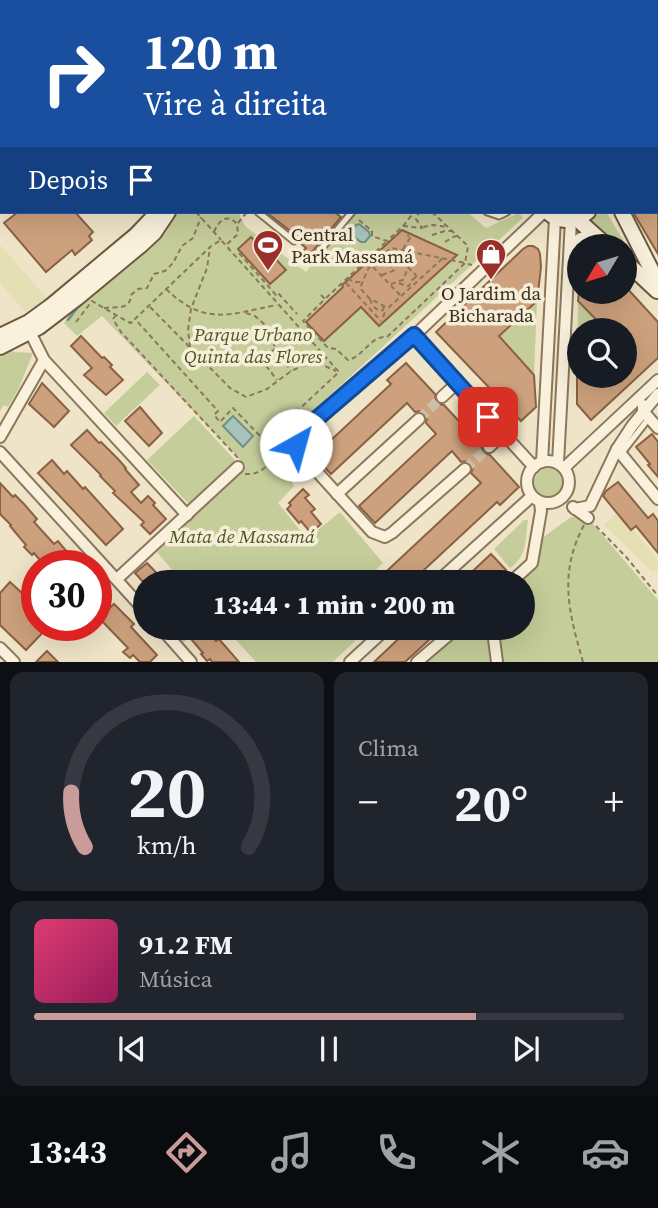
<!DOCTYPE html>
<html lang="pt">
<meta charset="utf-8">
<style>
body{margin:0;font-family:"Source Serif 4",serif;background:#20242c;color:#f1f3f6;height:100vh;display:flex;flex-direction:column;font-size:26px;white-space:nowrap}
*{box-sizing:border-box;margin:0}
p{font-size:23px;color:#9ea1a6}
.icon{flex:none;width:38px;height:38px;fill:none;stroke:currentColor;stroke-width:2;stroke-linecap:round;stroke-linejoin:round}
.map{position:relative;height:662px;overflow:hidden}
.side{display:flex;flex-direction:column;gap:10px;padding:10px;background:#0d0f14;flex:1}
.side>*{flex:none}
.banner{position:absolute;left:0px;top:0px;width:658px;height:214px;box-shadow:0 7px 28px #0002;background:#1a4fa0;color:#fff;overflow:hidden}
.needle{width:46px;rotate:232deg}
.fabs{position:absolute;left:567px;top:234px;display:grid;gap:14px}
.fabs a{display:grid;place-items:center;width:70px;height:70px;border-radius:50%;background:#171b24;box-shadow:0 7px 28px #0002;font-size:35px}
.speed{position:absolute;left:21px;top:550px;display:flex;gap:14px;font-size:35px;font-weight:700;text-align:center}
.speed>*{display:grid;place-content:center;width:91px;height:91px;border-radius:50%;background:#171b24;box-shadow:0 7px 28px #0002;line-height:1}
.speed .limit{border:10px solid #d22;background:#fff;color:#111}
.pin{position:absolute;display:grid;place-items:center;width:60px;height:60px;color:#fff;margin:-30px;border-radius:14px;box-shadow:0 4px 10px #0006}
.me{position:absolute;width:77px;margin:-38px;rotate:38deg;stroke-linejoin:round;filter:drop-shadow(0 0 5px #0008)}
.turn{display:flex;align-items:center;gap:24px;height:147px;padding:0 28px;font-size:32px}
.turn .icon{width:91px;height:91px;stroke-width:2.5}
.turn b{display:block;font-size:49px;line-height:60px}
.then{display:flex;align-items:center;height:66px;padding:0 28px;background:#0003;gap:14px;font-size:26px}
.big{font-size:52px;font-weight:800;line-height:1.1}
.side .card{flex:1;display:flex;flex-direction:column;justify-content:center;gap:10px;min-width:0;padding:0 24px;border-radius:14px;background:#20242c}
.side .dial{align-items:center;gap:0}
.dial svg{height:182px;overflow:visible;fill:none;stroke:#363941;stroke-width:7;stroke-linecap:round;text-anchor:middle}
.dial text{fill:#f1f3f6;stroke:none}
.song{display:flex;align-items:center;gap:21px}
.cover{width:84px;height:84px;border-radius:10px;background:linear-gradient(135deg,hsl(340 70% 55%),hsl(330 70% 35%))}
.played{height:7px;border-radius:4px;background:linear-gradient(90deg,#ca9b9b 75%,#363941 75%)}
.keys{display:flex;justify-content:space-around;direction:ltr}
.heat{display:flex;justify-content:space-between;align-items:center;font-size:38px;direction:ltr}
.side .tiles{flex:1;display:grid;gap:10px;grid-template-columns:1fr 1fr}
.card:last-child{grid-column:span 2}
.trip{position:absolute;left:133px;top:570px;width:402px;height:70px;border-radius:35px;background:#171b24;box-shadow:0 7px 28px #0002;font-weight:800;line-height:70px;text-align:center}
.menu{display:flex;height:112px;justify-content:space-around;align-items:center;background:#090b0e;color:#9ea1a6}
.menu .icon{width:49px;height:49px}
.menu .active{color:#ca9b9b}
.menu b{font-size:32px;color:#f1f3f6}
.map>svg:first-child{display:block}
</style>
<div class="map">
<svg width="658" height="662" viewBox="0 0 658 662">
<rect width="100%" height="100%" fill="#efe4c7"/>
<!-- farmland -->
<g fill="#e5dfb4">
<polygon points="0,245 47,298 25,312 0,283"/>
<polygon points="616,514 631,531 633,530 658,559 658,569 657,571 652,572 604,525"/>
</g>
<!-- green -->
<g fill="#c5cd9a">
<polygon points="177,212 238,212 245,226 306,272 354,212 467,212 486,228 519,213 523,218 293,429 286,444 299,465 287,473 294,486 278,503 307,539 340,512 383,563 363,583 183,583 157,552 246,466 102,316 77,336 64,323 73,308 124,271 153,246 166,232"/>
<polygon points="597,212 606,212 628,248 630,255 625,252 625,247 618,247 589,222"/>
<polygon points="537,301 534,375 499,336"/>
<polygon points="578,301 607,331 579,331 579,374 577,376"/>
<polygon points="11,350 14,352 33,353 19,388 8,407 4,405 0,411 0,357"/>
<polygon points="147,372 160,385 116,426 104,413"/>
<polygon points="194,416 235,460 189,504 147,460"/>
<circle cx="549" cy="483" r="15"/>
<polygon points="571,517 588,518 658,600 658,662 421,662 465,628 523,628 523,583 519,583 531,563 538,541"/>
<path d="M524 520H528C525 539 528 556 510 568L494 549Z"/>
<polygon points="170,628 197,628 183,643"/>
<polygon points="225,628 349,628 358,638 333,662 256,662"/>
</g>
<!-- water -->
<g fill="#a8c3bc" stroke="#6e918a" stroke-width="2">
<polygon points="359,224 369,232 370,236 365,242 361,242 351,235 350,232 356,225"/>
<polygon points="233,416 253,436 243,447 223,426"/>
</g>
<g fill="none" stroke-linecap="round" stroke-linejoin="round">
<!-- stream -->
<polyline stroke="#6e918a" stroke-width="2.5" points="68,320 81,303"/>
</g>
<!-- building -->
<g fill="#cda17d" stroke="#8a6142" stroke-width="2">
<polygon points="18,212 75,212 93,232 89,236 92,240 75,255 72,250 46,272 4,223"/>
<polygon points="266,212 334,212 341,217 307,258 301,253 306,248 299,242 298,237"/>
<polygon points="633,212 658,212 658,254"/>
<polygon points="402,230 457,255 379,326 361,307 324,341 306,322 343,287 342,285 349,279"/>
<polygon points="251,237 266,253 268,251 286,270 270,284 238,249"/>
<polygon points="528,246 533,246 538,249 540,254 541,267 537,301 499,336 534,375 536,407 521,421 436,332 523,249"/>
<polygon points="625,286 658,322 658,358 591,420 577,404 577,376 625,376 625,331 607,331 578,301 579,292 625,292"/>
<polygon points="81,336 102,358 104,357 112,365 110,367 123,380 106,395 84,375 92,368 71,346"/>
<polygon points="406,363 435,394 436,402 439,404 444,405 481,445 483,452 490,455 519,487 500,505 497,502 410,583 374,583 481,483 471,473 473,468 470,463 467,461 461,462 452,451 375,523 359,506 436,434 426,423 427,418 424,413 421,411 415,412 407,403 331,474 314,456 391,384 387,380"/>
<polygon points="42,383 69,411 54,427 29,404"/>
<polygon points="140,407 162,433 149,446 125,421"/>
<polygon points="87,430 99,443 101,442 118,459 126,468 125,469 139,485 131,492 141,503 148,496 155,503 153,505 166,519 150,534 141,525 144,522 113,493 115,491 100,476 101,475 71,445"/>
<polygon points="652,434 658,442 658,477 648,465 650,464 636,447"/>
<polygon points="52,460 64,474 67,471 83,489 85,487 123,529 106,545 38,473"/>
<polygon points="618,482 648,518 653,514 658,521 658,553 636,526 631,530 603,496 606,491"/>
<polygon points="0,483 13,497 15,495 24,504 37,519 34,522 54,544 58,541 78,565 44,565 34,553 32,555 24,547 26,545 10,526 11,525 0,514"/>
<polygon points="303,489 309,495 305,498 315,509 311,512 321,524 311,533 301,521 299,523 287,509 291,505 289,503"/>
<polygon points="491,554 506,570 492,583 460,583"/>
<polygon points="147,563 166,583 144,583 135,573"/>
<polygon points="10,582 37,607 37,625 50,625 26,650 0,625 0,593"/>
<polygon points="114,604 134,624 131,627 157,655 150,662 140,662 133,655 130,658 123,652 128,648 99,618"/>
<polygon points="203,628 216,641 219,639 239,662 212,662 210,659 207,661 201,654 203,653 191,639"/>
<polygon points="410,628 442,628 405,662 374,662"/>
<polygon points="47,651 58,662 36,662"/>
</g>
<g fill="none" stroke-linecap="round" stroke-linejoin="round">
<!-- street-tunnel -->
<g stroke="#cbc0a6" stroke-width="10" stroke-dasharray="10 5" stroke-linecap="butt">
<polyline points="656,11 658,11"/>
<polyline points="419,419 442,397"/>
<polyline points="465,469 489,447"/>
</g>
<!-- lane casing -->
<g stroke="#8b775c" stroke-width="9">
<g id="lane">
<polyline points="122,0 124,2"/>
<polyline points="328,2 329,0"/>
<polyline points="258,212 294,241"/>
<polyline points="487,212 499,216 507,212"/>
<polyline points="311,261 352,212"/>
<polyline points="621,454 649,418"/>
</g>
</g>
<!-- street casing -->
<g stroke="#8b775c" stroke-width="14">
<g id="street">
<polyline points="146,0 147,2"/>
<polyline points="633,0 633,2"/>
<polyline points="417,2 419,0"/>
<polyline points="0,28 2,32"/>
<polyline points="656,77 658,77"/>
<path d="M570 249C577 237 584 235 597 237"/>
<polyline points="30,332 44,360 187,515"/>
<polyline points="414,336 534,467"/>
<polyline points="442,397 457,383"/>
<polyline points="643,405 643,411 658,428"/>
<polyline points="0,437 44,360"/>
<polyline points="489,447 503,434"/>
<polyline points="617,449 658,499"/>
<polyline points="0,452 145,611"/>
<circle cx="548" cy="482" r="21"/>
<polyline points="542,462 555,218"/>
<polyline points="558,463 571,220"/>
<polyline points="564,468 658,380"/>
<path d="M465 469 392 533 385 537 372 532 300 453C296 445 294 442 299 434L414 336 544 212"/>
<polyline points="337,494 419,419"/>
<polyline points="573,507 588,518"/>
<polyline points="575,509 590,506 617,449 632,426 658,394"/>
<polyline points="117,579 238,467"/>
<polyline points="436,583 532,496"/>
<polyline points="510,583 532,563 541,511 540,502"/>
<polyline points="161,628 191,662"/>
<polyline points="495,628 494,639 497,662"/>
<polyline points="0,648 14,662"/>
<polyline points="350,662 387,628"/>
<polyline points="417,662 457,628"/>
</g>
</g>
<!-- secondary casing -->
<g stroke="#6d583f" stroke-width="18">
<g id="secondary">
<polyline points="383,0 384,2"/>
<polyline points="261,2 263,0"/>
<path d="M547 212C560 223 575 223 588 212"/>
<polyline points="622,212 658,283"/>
<polyline points="577,219 608,247"/>
<polyline points="625,261 657,291"/>
<polyline points="0,336 29,322 51,306 136,235 158,212"/>
<polyline points="0,347 39,327 77,298 141,245 154,233 168,212"/>
</g>
</g>
<!-- path -->
<g stroke="#8b775c" stroke-width="2" stroke-dasharray="5 3.5" stroke-linecap="butt">
<polyline points="171,0 171,2"/>
<polyline points="196,212 221,240"/>
<polyline points="432,212 468,246 465,263 397,249 391,248 368,269 360,288 369,298 388,308 443,258"/>
<polyline points="359,220 372,231 372,236 387,241 404,225 414,212"/>
<polyline points="238,223 247,212"/>
<polyline points="403,226 422,228 416,219 419,212"/>
<polyline points="423,227 433,225 448,227"/>
<path d="M214 232C219 220 227 213 237 224L238 234 226 245"/>
<polyline points="432,235 445,231 452,231"/>
<polyline points="445,242 453,237 457,236"/>
<polyline points="403,249 410,238 407,237 409,235"/>
<polyline points="389,250 415,274 418,280"/>
<polyline points="239,253 276,295 278,293 297,314"/>
<polyline points="387,256 389,255 394,259"/>
<polyline points="379,259 384,264 388,266"/>
<polyline points="393,261 390,258 386,262 391,267 395,263 393,261 394,259 399,262"/>
<polyline points="373,267 401,296"/>
<polyline points="382,275 393,271 397,264"/>
<polyline points="348,278 353,282 362,282"/>
<polyline points="346,283 381,321"/>
<polyline points="399,283 406,286 409,286 411,281 416,277"/>
<polyline points="391,284 403,280 408,268"/>
<path d="M166 289C206 327 229 314 277 305"/>
<path d="M321 295 325 299 303 321 328 348 336 349 348 360C363 357 371 335 387 337L465 263 472 265"/>
<polyline points="326,298 387,241"/>
<path d="M370 299C372 306 377 312 384 310"/>
<polyline points="150,307 230,388 246,397 267,389 291,371 302,366 318,363 336,371"/>
<path d="M104 308C117 306 130 311 131 295L138 289 147 288 154 274 165 271 173 263 182 246 193 238 201 217"/>
<polyline points="246,313 255,316 271,330 275,349 291,371"/>
<polyline points="116,315 113,319 121,332 238,458"/>
<polyline points="383,317 385,312 383,306"/>
<polyline points="76,322 92,301 128,322 131,323 134,320"/>
<polyline points="190,347 188,330 191,309 207,268 210,248"/>
<polyline points="275,349 261,359 277,380"/>
<polyline points="265,441 339,372 221,240 210,247 135,319 218,411 214,415 220,422 233,408 265,441 297,479 302,481"/>
<path d="M245 474C262 475 272 465 269 448"/>
<polyline points="596,526 627,558 658,596"/>
<path d="M583 662C569 613 558 574 584 525"/>
</g>
<!-- lane -->
<use href="#lane" stroke="#f9f1db" stroke-width="5"/>
<!-- street -->
<use href="#street" stroke="#f9f1db" stroke-width="10"/>
<!-- secondary -->
<use href="#secondary" stroke="#f9f1db" stroke-width="14"/>
</g>
<g fill="none" stroke-linecap="round" stroke-linejoin="round">
<!-- route casing -->
<g stroke="#114b97" stroke-width="18">
<polyline id="route" points="296,445 296,439 299,434 414,335 488,417"/>
</g>
<!-- route -->
<use href="#route" stroke="#1a73e8" stroke-width="12"/>
</g>
<!-- icons -->
<defs>
<g id="stadium-pin" transform="scale(1.575)"><path d="M0 17L-7.5 6A9.5 9.5 0 1 1 7.5 6Z" fill="#9a2f2c" stroke="#f6eed7"/><path d="M0-5a6.5 5 0 1 0 0 10a6.5 5 0 1 0 0-10ZM-3.5-1.8h7v3.6h-7Z" fill="#fff"/></g>
<g id="shop-pin" transform="scale(1.575)"><path d="M0 17L-7.5 6A9.5 9.5 0 1 1 7.5 6Z" fill="#9a2f2c" stroke="#f6eed7"/><path d="M-5-2.5h2.3a2.7 3.5 0 0 1 5.4 0H5L5.5 6h-11ZM-1.5-2.5h3a1.5 2.3 0 0 0-3 0Z" fill="#fff"/></g>
</defs>
<g fill-rule="evenodd">
<use href="#stadium-pin" x="268" y="245"/>
<use href="#shop-pin" x="491" y="254"/>
</g>
<g text-anchor="middle" stroke-width="7" stroke-linejoin="round" paint-order="stroke">
<!-- poi labels -->
<g font-size="19" fill="#3b2e20" stroke="#f6eed7" text-anchor="start">
<text x="291" y="241">Central<tspan x="291" dy="22">Park Massamá</tspan></text>
<text x="491" y="300" text-anchor="middle">O Jardim da<tspan x="491" dy="22">Bicharada</tspan></text>
</g>
<!-- park labels -->
<g font-size="19" font-style="italic" fill="#495826" stroke="#f6eed7">
<text x="253" y="341">Parque Urbano<tspan x="253" dy="22">Quinta das Flores</tspan></text>
<text x="242" y="543">Mata de Massamá</text>
</g>
</g>
</svg>
<div class="fabs">
<a><svg class="needle" viewBox="-14 -14 28 28"><path d="M0-13l5 13h-10z" fill="#e53935"/><path d="M0 13l5-13h-10z" fill="#9ea1a6"/></svg></a>
<a><svg class="icon" aria-label="search" viewBox="0 0 24 24"><circle cx="10" cy="10" r="6"/><path d="M15 15l6 6"/></svg></a>
</div>
<div class="speed"><div class="limit">30</div></div>
<div class="pin" style="left:488px;top:417px;background:#d93025"><svg class="icon" aria-label="arrive" viewBox="0 0 24 24"><path d="M6 21V4h12l-3 4 3 4H6"/></svg></div>
<svg class="me" style="left:296px;top:445px" viewBox="-20 -20 40 40"><circle r="19" fill="#fff"/><path d="M0-13L10 11 0 6-10 11z" fill="#1a73e8"/></svg>
<div class="trip">13:44 · 1 min · 200 m</div>
<div class="banner">
<div class="turn"><svg class="icon" aria-label="right" viewBox="0 0 24 24"><path d="M7 20v-9h11M14 6l5 5-5 5"/></svg><div><b>120 m</b>Vire à direita</div></div>
<div class="then">Depois<svg class="icon" aria-label="arrive" viewBox="0 0 24 24"><path d="M6 21V4h12l-3 4 3 4H6"/></svg></div>
</div>
</div>
<section class="side">
<div class="tiles">
<div class="card dial"><svg viewBox="0 0 100 80">
<path d="M14 69A42 42 0 1 1 86 69"/>
<path d="M14 69A42 42 0 0 1 8 45" stroke="#ca9b9b"/>
<text x="50" y="56" font-size="32" font-weight="700">20</text>
<text x="50" y="72" font-size="11">km/h</text>
</svg></div>
<div class="card"><p>Clima</p>
<div class="heat"><a>−</a><b class="big">20°</b><a>+</a></div>
</div>
<div class="card">
<div class="song"><i class="cover"></i><div><b>91.2 FM</b><p>Música</p></div></div>
<div class="played"></div>
<div class="keys"><svg class="icon" aria-label="previous" viewBox="0 0 24 24"><path d="M18 5L8 12l10 7zM5 5v14"/></svg><svg class="icon" aria-label="pause" viewBox="0 0 24 24"><path d="M8 5v14M16 5v14"/></svg><svg class="icon" aria-label="next" viewBox="0 0 24 24"><path d="M6 5l10 7-10 7zM19 5v14"/></svg></div>
</div>
</div>
</section>
<nav class="menu">
<b>13:43</b>
<svg class="icon active" aria-label="directions" viewBox="0 0 24 24"><path d="M12 3l9 9-9 9-9-9zM9 14v-3h6M13 9l2 2-2 2"/></svg>
<svg class="icon" aria-label="music" viewBox="0 0 24 24"><path d="M9 18V5l10-2v13"/><circle cx="6" cy="18" r="3"/><circle cx="16" cy="16" r="3"/></svg>
<svg class="icon" aria-label="phone" viewBox="0 0 24 24"><path d="M5 4h4l2 5-3 2q2 4 5 5l2-3 5 2v4C11 20 4 13 5 4z"/></svg>
<svg class="icon" aria-label="climate" viewBox="0 0 24 24"><path d="M12 3v18M4 7l16 10M4 17L20 7"/></svg>
<svg class="icon" aria-label="car" viewBox="0 0 24 24"><path d="M5 17H2v-5l4-1 3-4h7l3 4 3 1v5h-3M9 17h6M6 11h13"/><circle cx="7" cy="17" r="2"/><circle cx="17" cy="17" r="2"/></svg>
</nav>
